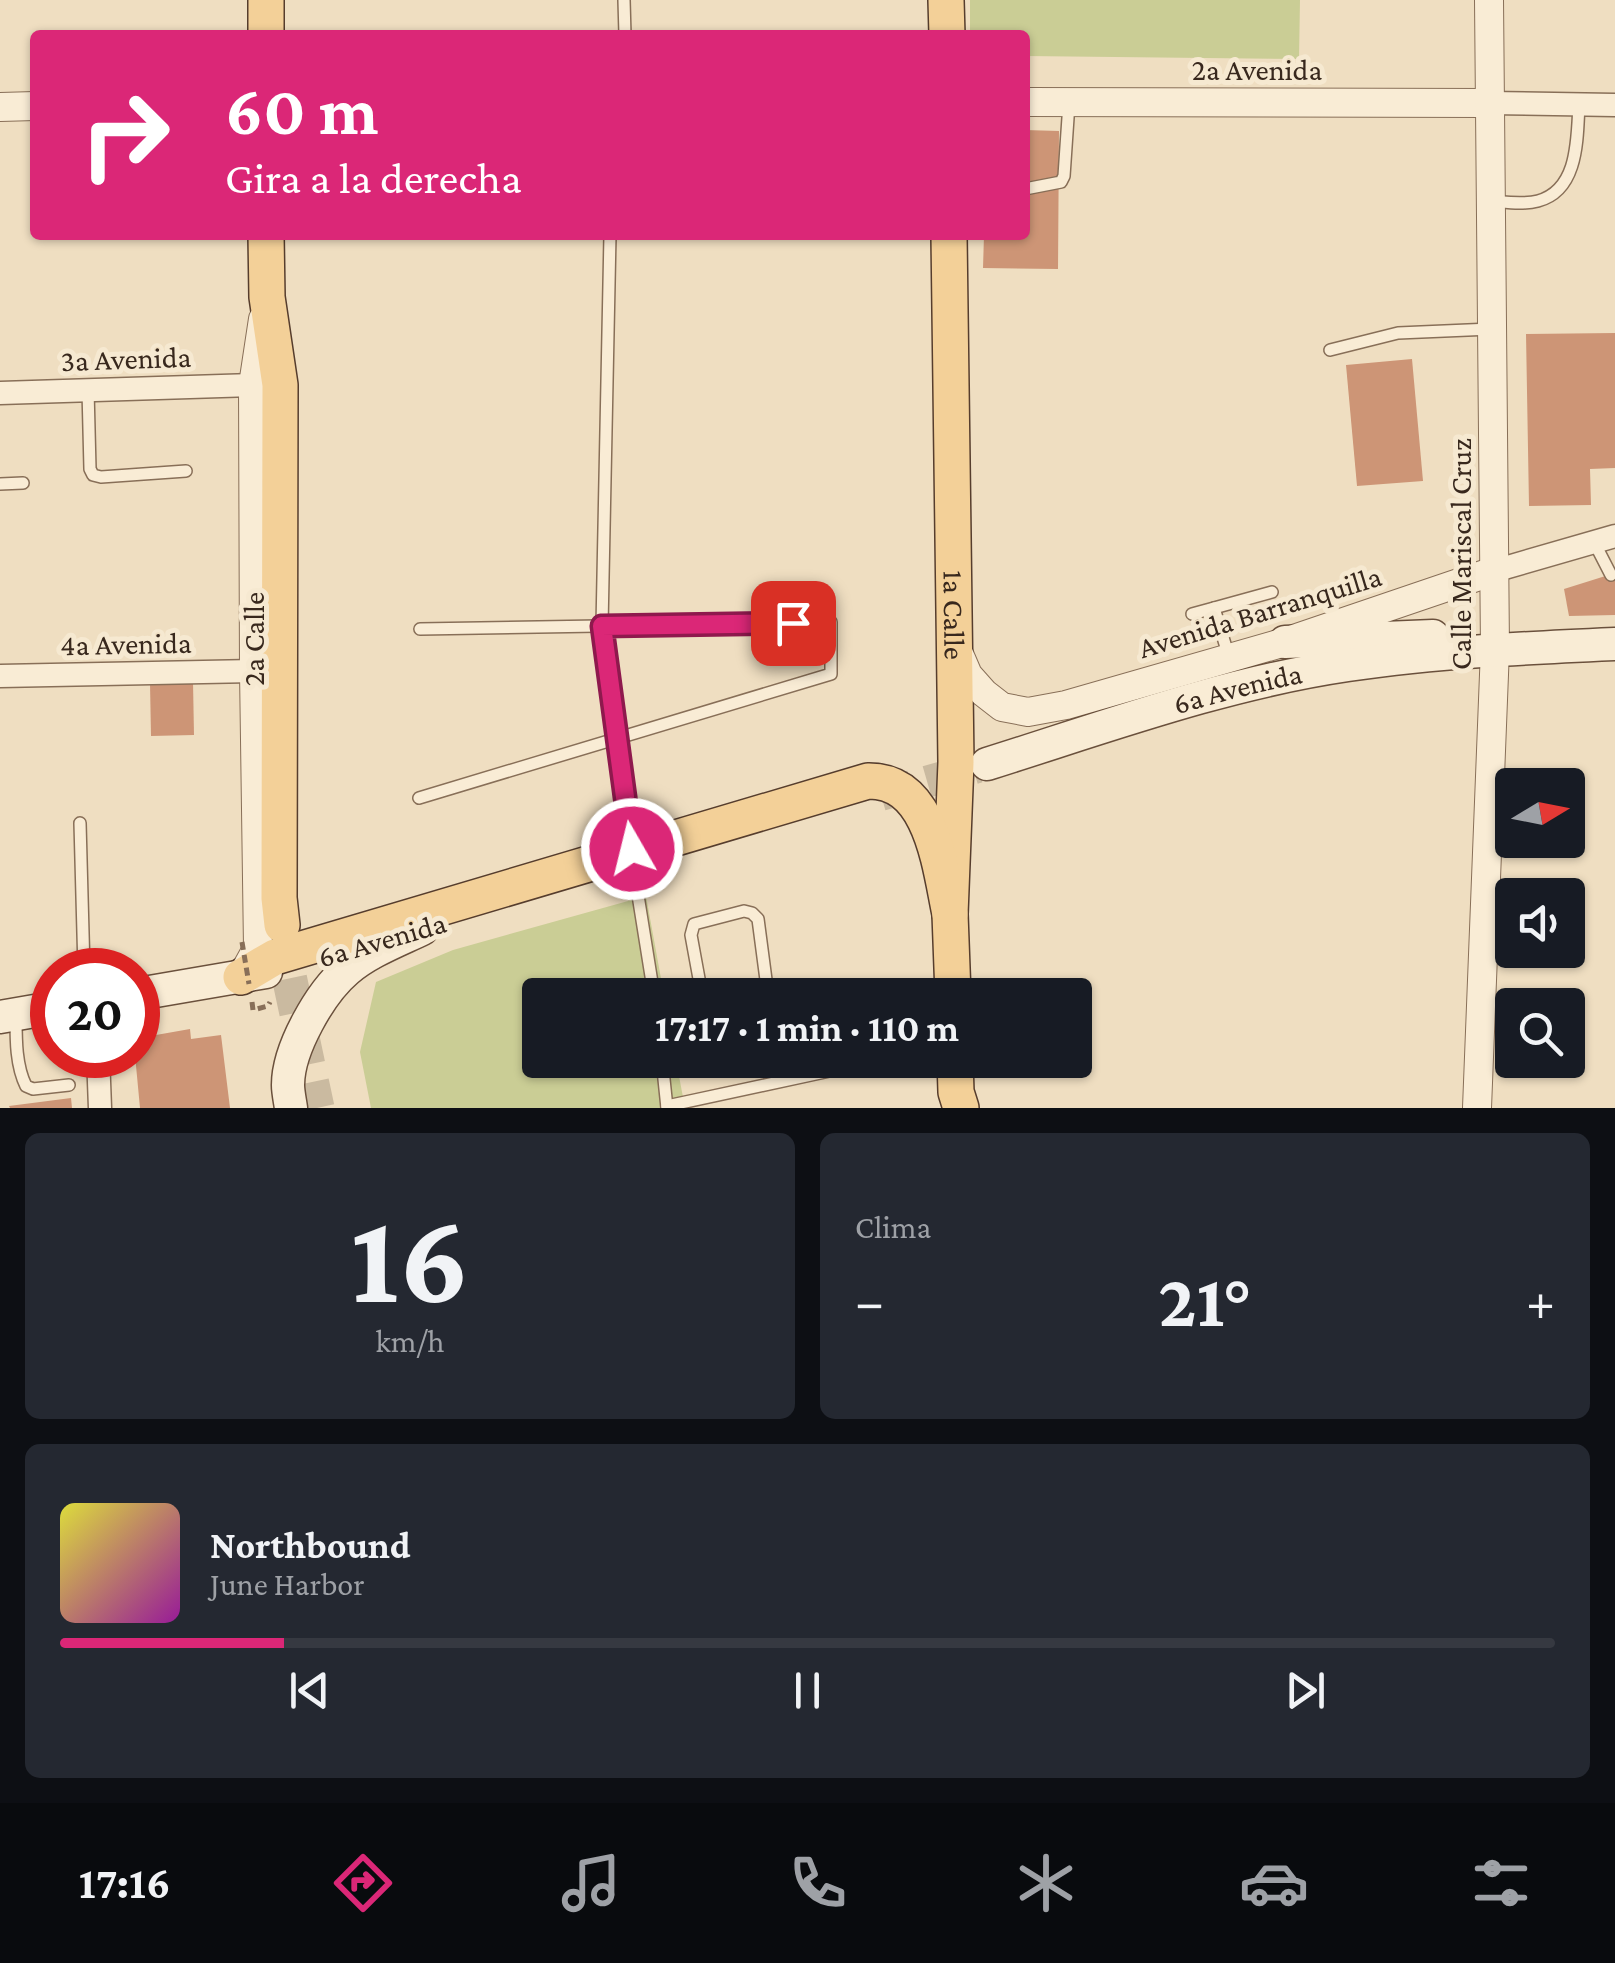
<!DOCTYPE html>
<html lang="es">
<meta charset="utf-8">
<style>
body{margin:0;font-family:"Crimson Pro",serif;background:#242831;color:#f1f3f6;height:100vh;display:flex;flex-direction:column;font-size:38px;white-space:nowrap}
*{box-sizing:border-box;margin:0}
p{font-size:32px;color:#9ea1a6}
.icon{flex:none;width:55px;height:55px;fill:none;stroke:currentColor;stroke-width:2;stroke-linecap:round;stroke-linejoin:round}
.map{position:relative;height:1108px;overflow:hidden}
.details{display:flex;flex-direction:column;gap:25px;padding:25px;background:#0d0f14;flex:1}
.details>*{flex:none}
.top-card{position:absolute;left:30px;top:30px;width:1000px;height:210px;border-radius:10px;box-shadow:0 2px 8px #0004;background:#db2777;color:#fff;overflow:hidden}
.needle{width:65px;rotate:80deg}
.buttons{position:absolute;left:1495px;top:768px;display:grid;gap:20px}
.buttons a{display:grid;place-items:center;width:90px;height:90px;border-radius:10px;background:#171b24;box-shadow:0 2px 8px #0004;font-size:50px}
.speed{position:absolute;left:30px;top:948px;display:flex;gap:20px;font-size:50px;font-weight:700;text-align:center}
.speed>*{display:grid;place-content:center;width:130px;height:130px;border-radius:50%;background:#171b24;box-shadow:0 2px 8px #0004;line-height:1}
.speed .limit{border:15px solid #d22;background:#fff;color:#111}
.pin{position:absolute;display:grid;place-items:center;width:85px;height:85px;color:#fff;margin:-42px;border-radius:20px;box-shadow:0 5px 15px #0006}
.me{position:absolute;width:110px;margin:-55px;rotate:352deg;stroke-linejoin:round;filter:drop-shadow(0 0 8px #0008)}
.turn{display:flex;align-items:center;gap:35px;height:210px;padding:0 30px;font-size:45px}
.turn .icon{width:130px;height:130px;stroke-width:2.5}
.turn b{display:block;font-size:70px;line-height:85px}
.big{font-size:75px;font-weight:700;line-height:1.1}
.details .card{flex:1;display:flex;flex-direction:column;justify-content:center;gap:15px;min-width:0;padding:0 35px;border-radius:15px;background:#242831}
.details .dial{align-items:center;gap:0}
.dial b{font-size:130px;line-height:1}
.song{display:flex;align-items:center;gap:30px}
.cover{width:120px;height:120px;border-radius:15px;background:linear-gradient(135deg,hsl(60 70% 55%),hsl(300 70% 35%))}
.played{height:10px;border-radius:5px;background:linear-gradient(90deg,#db2777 15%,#363941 15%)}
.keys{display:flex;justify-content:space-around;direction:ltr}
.heat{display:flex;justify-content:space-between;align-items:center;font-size:55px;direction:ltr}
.details .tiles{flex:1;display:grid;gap:25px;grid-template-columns:1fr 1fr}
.card:last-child{grid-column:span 2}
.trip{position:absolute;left:522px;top:978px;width:570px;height:100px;border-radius:10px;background:#171b24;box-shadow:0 2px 8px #0004;font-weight:700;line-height:100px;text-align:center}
.menu{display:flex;height:160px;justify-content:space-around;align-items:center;background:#090b0e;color:#9ea1a6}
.menu .icon{width:70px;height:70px}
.menu .active{color:#db2777}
.menu b{font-size:45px;color:#f1f3f6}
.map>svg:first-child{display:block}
</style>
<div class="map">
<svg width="1615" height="1108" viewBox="0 0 1615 1108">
<rect width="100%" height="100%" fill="#efdec1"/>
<!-- green -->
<g fill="#cacd95">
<polygon points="970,0 1300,0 1299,59 1025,56 1025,35 970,35"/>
<polygon points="646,896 664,995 540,995 540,1060 676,1060 685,1108 371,1108 360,1052 376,982 453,950"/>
</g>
<!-- building -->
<g fill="#cd9576">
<polygon points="1025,130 1059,131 1058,269 983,268 984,235 1025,235"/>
<polygon points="1615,333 1615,468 1590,469 1591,505 1529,506 1526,334"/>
<polygon points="1412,359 1423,481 1357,486 1346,365"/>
<polygon points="1615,573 1615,615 1569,616 1564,589"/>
<polygon points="193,682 194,735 151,736 150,683"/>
<polygon points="190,1029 191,1039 221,1035 230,1108 140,1108 135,1055 138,1055 138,1048 140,1048 139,1038"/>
<polygon points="71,1098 72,1108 10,1108 9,1106"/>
</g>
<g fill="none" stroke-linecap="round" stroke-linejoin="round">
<!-- secondary-tunnel -->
<polyline stroke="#cabaa0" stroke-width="32" stroke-dasharray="32 16" stroke-linecap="butt" points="881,795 978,767"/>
<!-- primary-tunnel -->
<polyline stroke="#cabaa0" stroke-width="35" stroke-dasharray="35 18" stroke-linecap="butt" points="282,926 289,976 317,1108"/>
<!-- service casing -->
<g stroke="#886f58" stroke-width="14">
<g id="service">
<polyline points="624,0 625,35"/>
<polyline points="1025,189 1061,182 1064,176 1069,103"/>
<path d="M1490 201C1505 202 1523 205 1538 201 1579 190 1577 138 1579 104"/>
<polyline points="610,235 602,626 631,849"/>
<polyline points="1330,350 1398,333 1491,329"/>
<polyline points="88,390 90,469 93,475 101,477 186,471"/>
<polyline points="0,484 23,483"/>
<polyline points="1594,542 1611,575"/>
<polyline points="1214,608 1272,592"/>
<polyline points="1192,614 1214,608 1229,657"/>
<polyline points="419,798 831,674 831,622 420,629"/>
<polyline points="80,823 84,970"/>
<polyline points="637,889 654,995"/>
<polyline points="702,995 691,935 694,924 744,911 752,913 758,919 768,995"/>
<path d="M16 1018C16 1040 16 1066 26 1086L33 1089 69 1085"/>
<polyline points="662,1060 667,1108"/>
<polyline points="777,1060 780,1081"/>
<polyline points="667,1106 848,1067 855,1060"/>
</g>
</g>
<!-- minor casing -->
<g stroke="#886f58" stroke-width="25">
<g id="minor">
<polyline points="1489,103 1615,105"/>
<polyline points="0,393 253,385"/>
<polyline points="1494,571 1615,536"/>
<polyline points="0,676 254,671"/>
<polyline points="98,1055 100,1108"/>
</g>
</g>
<!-- tertiary casing -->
<g stroke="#886f58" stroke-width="30">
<g id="tertiary">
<polyline points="1025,102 1489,103"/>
<polyline points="0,107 35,106"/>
<polyline points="956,647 968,675 984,693 1002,707 1028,712 1066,705 1285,642 1494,571"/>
<polyline points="242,976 258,947 254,671 253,385 263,319"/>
<polyline points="1477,1108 1495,649 1489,0"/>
</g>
</g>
<!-- secondary casing -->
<g stroke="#6a503c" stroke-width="35">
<g id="secondary">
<polyline points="1285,642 1433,636"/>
<path id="s1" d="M987 764C1105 727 1225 683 1348 665 1437 652 1526 648 1615 644"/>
<polyline points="138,994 266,972"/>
<polyline points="0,1017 52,1008"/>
<path d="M291 1108C290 1101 288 1092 288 1085 288 1049 320 993 347 970 368 952 397 941 422 929"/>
</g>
</g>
<!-- primary casing -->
<g stroke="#563d2d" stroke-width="38">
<g id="primary">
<polyline points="946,0 947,35"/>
<polyline points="266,35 266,0"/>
<polyline points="266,235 267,297 280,385 279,898 282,925"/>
<path id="s2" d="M949 235 956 762 950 914 953 995"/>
<path d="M241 977 275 957 868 781C932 780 940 867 950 914"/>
<polyline points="955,1060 956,1092 961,1108"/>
</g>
</g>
<!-- path -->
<polyline stroke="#886f58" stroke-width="5" stroke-dasharray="8 5" stroke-linecap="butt" points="252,1002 253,1010 268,1006 270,1002"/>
<!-- service -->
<use href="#service" stroke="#f9ecd5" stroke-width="11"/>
<!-- minor -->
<use href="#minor" stroke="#f9ecd5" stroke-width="22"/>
<!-- tertiary -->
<use href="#tertiary" stroke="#f9ecd5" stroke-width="28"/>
<!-- secondary -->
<use href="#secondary" stroke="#f9ecd5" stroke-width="32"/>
<!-- primary -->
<use href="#primary" stroke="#f3d098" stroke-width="35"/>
<!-- service-bridge casing -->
<g stroke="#886f58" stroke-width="14" stroke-linecap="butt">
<polyline id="service-bridge" points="633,856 637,889"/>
</g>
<!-- path-bridge -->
<polyline stroke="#886f58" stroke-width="5" stroke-dasharray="8 5" stroke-linecap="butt" points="242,942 249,984"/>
<!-- service-bridge -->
<use href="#service-bridge" stroke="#f9ecd5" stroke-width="11"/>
</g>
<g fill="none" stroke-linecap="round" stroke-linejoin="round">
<!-- route casing -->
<g stroke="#8e194d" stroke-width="25">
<polyline id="route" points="632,849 602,626 793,623"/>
</g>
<!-- route -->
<use href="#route" stroke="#db2777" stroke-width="18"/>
</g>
<g text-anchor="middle" stroke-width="10" stroke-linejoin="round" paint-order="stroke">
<!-- street labels -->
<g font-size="30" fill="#38281d" stroke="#f6e9d1">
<text x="1257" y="80">2a Avenida</text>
<text transform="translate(126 359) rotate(-2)" y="10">3a Avenida</text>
<text transform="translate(1461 554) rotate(-90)" y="10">Calle Mariscal Cruz</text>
<text transform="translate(1260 612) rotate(-17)" y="10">Avenida Barranquilla</text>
<text dy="10" stroke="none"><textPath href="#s2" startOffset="380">1a Calle</textPath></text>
<text transform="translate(254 639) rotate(-90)" y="10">2a Calle</text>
<text transform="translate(126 644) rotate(-1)" y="10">4a Avenida</text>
<text dy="10" stroke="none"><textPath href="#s1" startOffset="262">6a Avenida</textPath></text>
<text transform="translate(382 940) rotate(-16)" y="10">6a Avenida</text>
</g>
</g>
</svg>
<div class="buttons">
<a><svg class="needle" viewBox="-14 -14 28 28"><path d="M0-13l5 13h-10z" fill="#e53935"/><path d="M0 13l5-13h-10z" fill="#9ea1a6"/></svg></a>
<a><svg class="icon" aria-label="sound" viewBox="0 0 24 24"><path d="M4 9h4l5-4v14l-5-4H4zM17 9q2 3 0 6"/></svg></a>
<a><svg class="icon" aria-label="search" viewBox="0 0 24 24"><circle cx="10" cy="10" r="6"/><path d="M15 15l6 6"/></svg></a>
</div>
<div class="speed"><div class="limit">20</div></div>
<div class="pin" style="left:793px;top:623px;background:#d93025"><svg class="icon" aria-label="arrive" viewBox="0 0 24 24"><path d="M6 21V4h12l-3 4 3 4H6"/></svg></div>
<svg class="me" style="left:632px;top:849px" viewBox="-20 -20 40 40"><circle r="17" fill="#db2777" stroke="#fff" stroke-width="3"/><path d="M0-11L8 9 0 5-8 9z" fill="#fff"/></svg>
<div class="trip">17:17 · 1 min · 110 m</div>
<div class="top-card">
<div class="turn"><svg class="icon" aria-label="right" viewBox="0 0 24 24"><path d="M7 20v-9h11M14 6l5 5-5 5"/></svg><div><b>60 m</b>Gira a la derecha</div></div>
</div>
</div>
<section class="details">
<div class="tiles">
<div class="card dial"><b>16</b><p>km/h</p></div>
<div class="card"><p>Clima</p>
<div class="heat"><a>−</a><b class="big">21°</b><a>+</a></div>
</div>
<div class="card">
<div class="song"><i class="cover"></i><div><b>Northbound</b><p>June Harbor</p></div></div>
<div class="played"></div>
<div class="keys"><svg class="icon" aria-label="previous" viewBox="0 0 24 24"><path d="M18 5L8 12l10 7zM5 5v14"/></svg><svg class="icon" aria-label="pause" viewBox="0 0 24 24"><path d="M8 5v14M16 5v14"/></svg><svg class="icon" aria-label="next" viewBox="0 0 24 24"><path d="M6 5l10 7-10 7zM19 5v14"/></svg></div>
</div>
</div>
</section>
<nav class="menu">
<b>17:16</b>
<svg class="icon active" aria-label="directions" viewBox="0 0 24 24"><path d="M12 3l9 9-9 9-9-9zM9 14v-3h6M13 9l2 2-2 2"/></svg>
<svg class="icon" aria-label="music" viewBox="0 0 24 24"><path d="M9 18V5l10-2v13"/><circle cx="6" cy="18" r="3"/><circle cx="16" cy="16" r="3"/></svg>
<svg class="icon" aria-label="phone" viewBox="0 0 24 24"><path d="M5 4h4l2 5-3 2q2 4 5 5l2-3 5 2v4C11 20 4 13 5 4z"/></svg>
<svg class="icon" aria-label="climate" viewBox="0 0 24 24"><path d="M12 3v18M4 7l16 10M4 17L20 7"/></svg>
<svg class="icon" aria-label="car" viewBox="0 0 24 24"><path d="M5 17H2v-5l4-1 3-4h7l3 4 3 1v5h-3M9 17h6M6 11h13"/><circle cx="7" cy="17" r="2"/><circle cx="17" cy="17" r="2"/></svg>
<svg class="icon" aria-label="filters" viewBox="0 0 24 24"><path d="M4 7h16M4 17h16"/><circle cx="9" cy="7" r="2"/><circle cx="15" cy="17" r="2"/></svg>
</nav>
